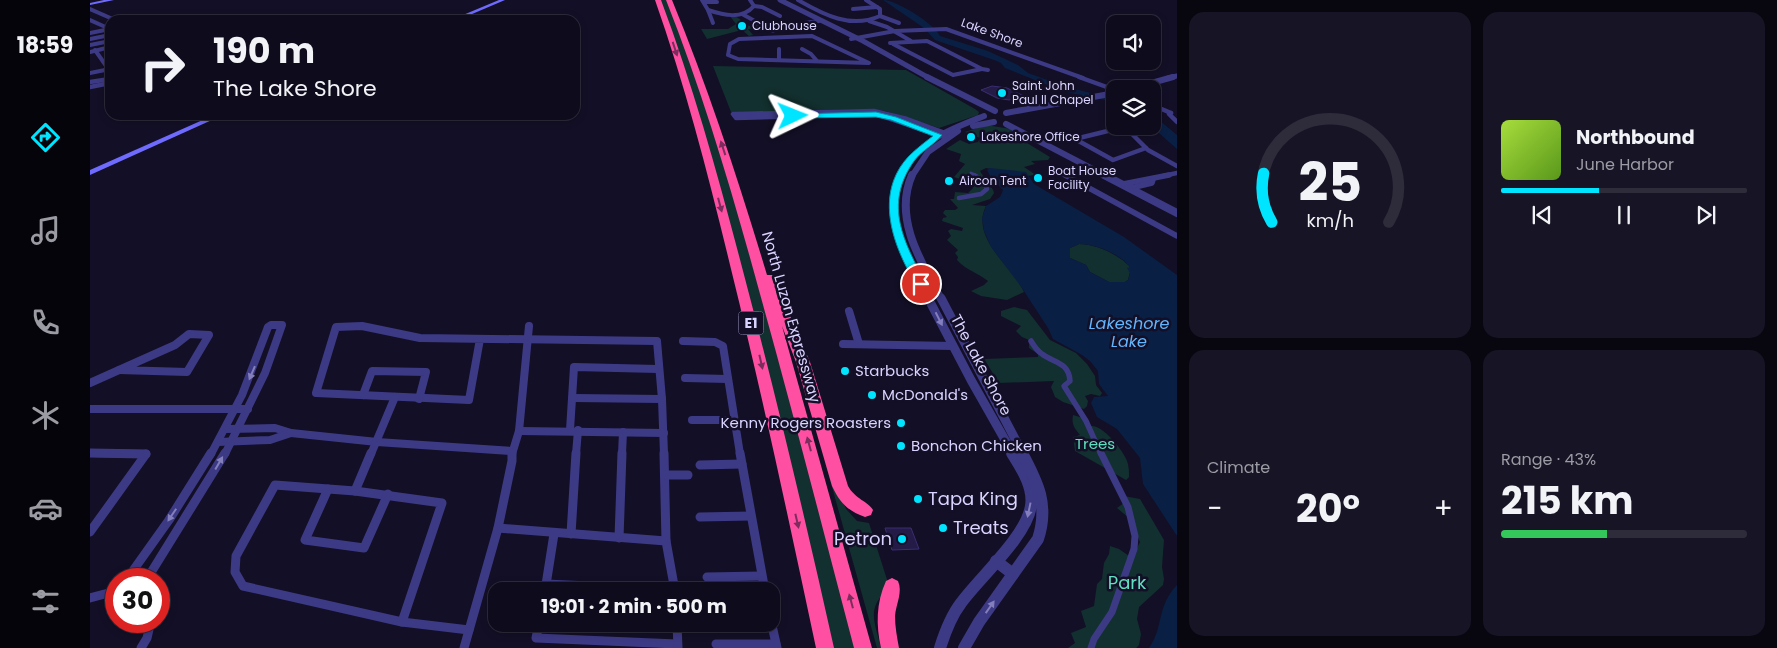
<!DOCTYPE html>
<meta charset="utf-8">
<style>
body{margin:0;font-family:Poppins,sans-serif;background:#171425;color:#f1f3f6;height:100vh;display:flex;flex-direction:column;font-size:19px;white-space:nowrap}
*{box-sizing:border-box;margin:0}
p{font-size:16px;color:#9b9ba3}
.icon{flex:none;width:28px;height:28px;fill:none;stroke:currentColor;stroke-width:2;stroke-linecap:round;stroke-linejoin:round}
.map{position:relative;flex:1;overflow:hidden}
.sheet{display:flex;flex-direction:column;gap:12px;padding:12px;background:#08060f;width:600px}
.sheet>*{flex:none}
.hud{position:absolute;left:15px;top:15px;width:475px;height:105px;border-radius:15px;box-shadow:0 2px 8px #0003,0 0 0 1px #2e2b3b;background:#0e0b1c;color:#f1f3f6;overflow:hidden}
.fabs{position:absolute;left:1016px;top:15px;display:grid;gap:10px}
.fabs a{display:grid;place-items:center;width:55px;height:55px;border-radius:10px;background:#0e0b1c;box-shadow:0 2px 8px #0003,0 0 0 1px #2e2b3b;font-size:25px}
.speed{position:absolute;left:15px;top:568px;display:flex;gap:10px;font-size:25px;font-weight:700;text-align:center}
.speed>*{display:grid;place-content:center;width:65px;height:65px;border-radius:50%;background:#0e0b1c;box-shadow:0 2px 8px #0003,0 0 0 1px #2e2b3b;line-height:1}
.speed .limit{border:8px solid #d22;background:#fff;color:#111}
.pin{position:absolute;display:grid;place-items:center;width:42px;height:42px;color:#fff;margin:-21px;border:2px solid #fff;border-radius:50%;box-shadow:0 1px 5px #0007}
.me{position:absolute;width:55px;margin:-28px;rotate:88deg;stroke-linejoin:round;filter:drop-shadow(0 0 4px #0008)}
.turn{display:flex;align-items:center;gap:18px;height:105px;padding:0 25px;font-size:22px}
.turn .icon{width:65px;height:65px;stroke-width:2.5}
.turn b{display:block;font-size:35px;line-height:42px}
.big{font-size:38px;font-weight:700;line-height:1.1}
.sheet .card{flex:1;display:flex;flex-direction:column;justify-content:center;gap:8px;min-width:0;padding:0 18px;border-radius:15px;background:#171425}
.sheet .dial{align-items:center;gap:0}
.dial svg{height:130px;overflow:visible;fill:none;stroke:#2e2b3b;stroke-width:7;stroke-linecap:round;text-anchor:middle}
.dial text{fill:#f1f3f6;stroke:none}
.song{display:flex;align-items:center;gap:15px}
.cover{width:60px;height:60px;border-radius:8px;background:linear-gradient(135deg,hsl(80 70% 55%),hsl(90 70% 35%))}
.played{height:5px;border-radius:2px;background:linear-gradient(90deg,#00e5ff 40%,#2e2b3b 40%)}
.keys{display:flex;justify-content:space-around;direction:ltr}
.heat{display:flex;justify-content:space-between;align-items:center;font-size:28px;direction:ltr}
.charge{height:8px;border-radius:4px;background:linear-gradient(90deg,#34c759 43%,#2e2b3b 0)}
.sheet .tiles{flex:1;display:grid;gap:12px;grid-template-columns:repeat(2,1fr)}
.trip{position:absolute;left:398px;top:582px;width:292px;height:50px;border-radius:15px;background:#0e0b1c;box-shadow:0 2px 8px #0003,0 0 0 1px #2e2b3b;font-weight:700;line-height:50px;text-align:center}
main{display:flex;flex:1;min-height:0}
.tabs{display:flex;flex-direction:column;width:90px;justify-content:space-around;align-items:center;background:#06040b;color:#9b9ba3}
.tabs .icon{width:35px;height:35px}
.tabs .current{color:#00e5ff}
.tabs b{font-size:22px;color:#f1f3f6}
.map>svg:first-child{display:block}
</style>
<main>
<nav class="tabs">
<b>18:59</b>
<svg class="icon current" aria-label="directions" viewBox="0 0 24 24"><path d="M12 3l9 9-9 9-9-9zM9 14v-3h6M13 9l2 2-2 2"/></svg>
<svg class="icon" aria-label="music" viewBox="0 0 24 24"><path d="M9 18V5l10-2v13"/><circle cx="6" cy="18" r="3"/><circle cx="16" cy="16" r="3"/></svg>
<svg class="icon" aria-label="phone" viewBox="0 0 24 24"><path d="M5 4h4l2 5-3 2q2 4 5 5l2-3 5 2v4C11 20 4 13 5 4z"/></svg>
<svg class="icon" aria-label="climate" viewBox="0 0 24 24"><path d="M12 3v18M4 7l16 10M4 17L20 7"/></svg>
<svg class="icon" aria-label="car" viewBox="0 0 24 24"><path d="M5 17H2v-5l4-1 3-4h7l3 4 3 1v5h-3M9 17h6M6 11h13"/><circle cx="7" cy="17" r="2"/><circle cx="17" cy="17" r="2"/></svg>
<svg class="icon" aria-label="filters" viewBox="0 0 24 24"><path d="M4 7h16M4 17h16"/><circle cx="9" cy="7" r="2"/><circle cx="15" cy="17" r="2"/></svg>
</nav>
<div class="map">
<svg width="1087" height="648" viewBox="0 0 1087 648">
<rect width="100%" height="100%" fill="#130f26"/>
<!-- green -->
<g fill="#12302f">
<polygon points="570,0 577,0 606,77 637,173 768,648 742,648 676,366"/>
<polygon points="639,15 644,15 659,26 673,24 667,26 670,29 680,28 658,29 663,35 659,36 652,30 617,39 611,29 638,29 646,24"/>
<polygon points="623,66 816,70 885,109 889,112 888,115 849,128 795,111 778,109 641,112"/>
<path d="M896 125 921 129 929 134 932 140 960 157 958 160 941 161 945 164 934 167 946 175 936 176 896 168 890 171C894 178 903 187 904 193L900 199 882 205 896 206C880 238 922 266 934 292L917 300 891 296 881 291 894 285 898 281C888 273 876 270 867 260L868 257 865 253 868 250 857 240 861 236 858 231 861 229 872 231 873 228 852 221 853 218 857 217 853 213 855 210H865L868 208 860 199H864L865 192 878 193 883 188 879 182 864 177 875 164 869 161 871 154 856 149 870 140 879 144 888 142 890 138 875 132Z"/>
<path d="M989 244C1006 244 1030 255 1041 268L1038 280 1035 282H1019L1000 272 996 265 980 258V248Z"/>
<polygon points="924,307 937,310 960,340 986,353 997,364 1005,376 1006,385 1012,393 1010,396 1001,394 995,396 998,401 997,406 994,409 973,402 965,397 961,387 964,381 909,383 894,359 948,357 948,354 939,348 939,340 932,337 926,331 931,326 911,316 911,311"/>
<path d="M983 415 993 418 1001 426C1013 425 1033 450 1037 461 1039 466 1039 472 1039 477L1036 480 985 451 983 437 990 435C985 429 981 424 983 415Z"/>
<path d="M735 462 756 509 767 521 779 523 800 589C775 606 785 623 791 648H787Z"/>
<polygon points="1034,496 1050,499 1074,540 1072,567 1074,579 1073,585 1049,607 1047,619 1051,634 1049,645 1046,648 978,648 985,643 981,633 996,627 991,611 1004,606 1007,584 1012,579 1014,563 1019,554 1020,546 1029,549 1042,558 1050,542 1039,518 1027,508 1034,503"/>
</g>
<!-- water -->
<g fill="#0a1f44" fill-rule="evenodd">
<path d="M793 0C807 0 844 24 850 36L898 51 928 65 938 73 977 87 1025 99V102L975 92 915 68 911 63 904 60 845 40 834 28Z"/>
<polygon points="1063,115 1087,135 1087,149 1061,126 1062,126"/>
<path d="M900 168 936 172 944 184 1034 237 1087 275V570V536L1053 484 1050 458 1027 429 1007 417 1001 403 1004 397 1018 396 1009 384 1008 371 1000 361 992 355 963 339 958 328 930 285 901 247 894 231 892 218 896 206 910 197 913 190 901 178 897 170ZM989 244C1006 244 1030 254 1040 267L1037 268 1040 273 1038 280 1035 282H1019L1000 272 996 265 980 258V248Z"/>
<path d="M1087 585V648H1059C1074 627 1066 607 1087 585Z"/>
</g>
<!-- building -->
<g fill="#241b47" stroke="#3b2d73">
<polygon points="902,86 917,88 934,96 919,100 907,98 891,90"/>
<polygon points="795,528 821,528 829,549 802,550"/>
</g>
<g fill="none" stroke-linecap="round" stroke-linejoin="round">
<!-- pedestrian-far3 -->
<polyline stroke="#3d3a85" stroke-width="3" points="881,173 887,176"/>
<!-- pedestrian-far2 -->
<polyline stroke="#3d3a85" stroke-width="4.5" points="869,198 891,194 897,189 893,180 884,175"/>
<!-- pedestrian-far1 -->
<path stroke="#3d3a85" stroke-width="5.5" d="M941 341C944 346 947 351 952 354 964 363 979 362 980 381L974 386 996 421 1011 454"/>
<!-- pedestrian -->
<polyline stroke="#3d3a85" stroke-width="7" points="1001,648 1004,639 1022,612 1044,549 1045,536 1038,507 1011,453"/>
<!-- minor-far4 -->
<g stroke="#3d3a85" stroke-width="4">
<path d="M612 0 618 10C633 15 652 20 664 6L660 0"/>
<path d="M708 0C734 15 761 29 790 16V9L776 0"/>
<polyline points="614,2 627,2"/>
<polyline points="664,6 672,7 690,16"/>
<polyline points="0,9 25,20"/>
<polyline points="763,9 787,7"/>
<polyline points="618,10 623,23"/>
<polyline points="652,14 683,31"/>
<polyline points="790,16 809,23"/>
<polyline points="0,20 20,29"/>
<polyline points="779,21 797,27 821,41"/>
<polyline points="679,28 729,21"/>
<polyline points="0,33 20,29"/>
<polygon points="722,36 779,63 648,59 638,55 640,44 649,39"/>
<polyline points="0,39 20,35"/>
<polyline points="761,39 805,31 856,29 993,78"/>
<polyline points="800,43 837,41 892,69 898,70"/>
<polyline points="803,44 863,75 892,69"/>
<polyline points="0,45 20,41"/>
<polyline points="689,49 689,60"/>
<polyline points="712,49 721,54 727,61"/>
<polyline points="5,50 19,70"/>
<polyline points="0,52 20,47"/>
<polyline points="0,73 20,69"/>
</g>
<!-- minor-far3 -->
<g stroke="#3d3a85" stroke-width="4.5">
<polyline points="989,77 1025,90"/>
<polyline points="0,82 20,79"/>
<polyline points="0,87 20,83"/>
<polyline points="1062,105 1081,113"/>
<polyline points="1081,113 1079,114 1087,122"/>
<polyline points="1034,126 1058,150 1087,166"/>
<polyline points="854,137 786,114 646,118 643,114 784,111 817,119 858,134"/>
<polyline points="985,139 1023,160 1056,148"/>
<polyline points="985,139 1034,127"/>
<polyline points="962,168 977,176"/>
<polyline points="1073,176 1087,173"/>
</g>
<!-- minor-far2 -->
<g stroke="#3d3a85" stroke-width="5.5">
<polyline points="975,175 1087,236"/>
<polyline points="1033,184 1079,175"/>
<polyline points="1041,188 1062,183 1063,180"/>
</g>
<!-- minor-far1 -->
<g stroke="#3d3a85" stroke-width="8">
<polyline points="759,311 769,344"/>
<polygon points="99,334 119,335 97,372 29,370 85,345"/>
<polyline points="390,339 379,400 226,393 246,327 272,326 330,338 567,341 572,399 574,454"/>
<polyline points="593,341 625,342 633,346 650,454"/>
<polyline points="753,344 863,346"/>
<polyline points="595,378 638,379"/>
<polyline points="0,383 29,370"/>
<polyline points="273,395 282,371 336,372 329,399"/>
<polyline points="483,398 572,399"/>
<polyline points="0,409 158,409"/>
<polyline points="602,420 644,420"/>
<polyline points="135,429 185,428 201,433 287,442 422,451"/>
<polyline points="480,430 484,367 568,369"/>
<polyline points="429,431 574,433"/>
<polyline points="128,442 180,440 201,433"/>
<polyline points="0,453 56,454"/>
<polyline points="121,454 152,395 178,327 181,325 192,325 175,373 135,454"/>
<polyline points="281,454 305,397"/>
<polyline points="422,454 429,431 439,326"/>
<polyline points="486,454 488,430"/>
<polyline points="532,454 533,432"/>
</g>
<!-- minor -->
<g stroke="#3d3a85" stroke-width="9">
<polyline points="0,453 56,454"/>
<polyline points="574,453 576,541 585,591"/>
<polyline points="650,453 675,591"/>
<polyline points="610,465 652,464"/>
<polyline points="576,475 598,475"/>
<polygon points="185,485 265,491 352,503 312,622 153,586 145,572 146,556"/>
<polyline points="238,489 215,540 274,548 298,494"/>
<polyline points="265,491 281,453"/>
<polyline points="610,517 661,516"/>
<polyline points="408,528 576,541"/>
<polyline points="0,532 56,454"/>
<polyline points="481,534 486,453"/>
<polyline points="529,538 532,453"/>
<polyline points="617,577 671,576"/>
<polyline points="37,579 79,520 121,453"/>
<polyline points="57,579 135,453"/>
<polyline points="456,584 585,590"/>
<polyline points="455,591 464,534"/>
<polyline points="0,598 26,591"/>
<polyline points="681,621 687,648"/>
<polyline points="312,622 379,630"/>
<polyline points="449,624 446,638 587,644"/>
<polyline points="587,624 588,648"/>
<polyline points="626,644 686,644"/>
<polyline points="51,648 57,638 61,621"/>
<polyline points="374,648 408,528 422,461 422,453"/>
</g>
<!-- tertiary-far4 -->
<g stroke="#3d3a85" stroke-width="5">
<polyline points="690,0 773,41 839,78"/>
<polyline points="1078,78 1087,76"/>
</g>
<!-- tertiary-far3 -->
<g stroke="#3d3a85" stroke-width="6">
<polyline points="837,77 905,111"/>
<polyline points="1040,89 1083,77"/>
<polyline points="916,113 1025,93"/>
<polyline points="916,124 1016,176"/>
<polyline points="883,126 904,122"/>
<path d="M810 176C832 139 856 131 894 116"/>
<polyline points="822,176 838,152 868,131"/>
</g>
<!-- tertiary-far2 -->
<g stroke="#3d3a85" stroke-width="8">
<path d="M811 175C788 215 820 264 839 299"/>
<path d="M822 175C803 218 831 262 851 299"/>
<polyline points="1014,175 1087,213"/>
</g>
<!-- tertiary-far1 -->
<g stroke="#3d3a85" stroke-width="9">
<polyline points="838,298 881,380 923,454"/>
<polyline points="851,298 933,454"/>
</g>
<!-- tertiary -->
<g stroke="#3d3a85" stroke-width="12">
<polyline points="906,561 923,574"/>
<path d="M850 648C855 632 861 616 871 603 890 577 936 537 941 506 944 487 932 469 922 453"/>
<path d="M874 648 889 622 948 539C959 505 948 483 932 453"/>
</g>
<!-- secondary -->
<g fill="#6f6bff" fill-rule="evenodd">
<polygon points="14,0 24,0 0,5 0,3"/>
<polygon points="409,0 415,0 368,20 361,20"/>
<polygon points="124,115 133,115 0,175 0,170"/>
</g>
<!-- motorway -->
<g fill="#ff4fa3" fill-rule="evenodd">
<path d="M565 0H571C604 88 629 179 653 271 686 396 716 522 744 648H726C699 521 672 394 641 269 619 178 596 88 565 0Z"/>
<path d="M576 0H582C619 90 649 182 677 275H682L684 278 720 362 758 486C765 499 779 502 783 510L781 515 775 517C758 511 750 503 742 486L706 362 692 326 782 648H764C733 530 703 412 670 294 643 195 614 96 576 0Z"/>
<path d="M802 578 808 581C813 592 806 604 805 616 805 627 807 637 809 648H791C786 625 786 603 796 581Z"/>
</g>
</g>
<!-- one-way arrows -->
<defs><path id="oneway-solid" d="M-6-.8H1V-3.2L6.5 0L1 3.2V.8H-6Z" transform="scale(1.25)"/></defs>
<g fill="#7d2c5e">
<use href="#oneway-solid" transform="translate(585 49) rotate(72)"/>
<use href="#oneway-solid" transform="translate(633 148) rotate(-108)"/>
<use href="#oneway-solid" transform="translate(630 205) rotate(75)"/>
<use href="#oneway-solid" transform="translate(671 362) rotate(77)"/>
<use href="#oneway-solid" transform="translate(719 444) rotate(-105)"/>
<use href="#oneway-solid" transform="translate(707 521) rotate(77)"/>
<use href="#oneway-solid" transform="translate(761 601) rotate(-105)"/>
</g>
<g fill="#837fbc">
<use href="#oneway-solid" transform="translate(849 319) rotate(63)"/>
<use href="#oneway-solid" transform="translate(162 373) rotate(113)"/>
<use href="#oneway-solid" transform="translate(129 463) rotate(-60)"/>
<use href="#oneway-solid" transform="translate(939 510) rotate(102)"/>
<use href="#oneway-solid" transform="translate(82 515) rotate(124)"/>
<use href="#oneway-solid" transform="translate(900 607) rotate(-55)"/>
</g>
<!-- route -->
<path fill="#00e5ff" stroke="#0095a6" d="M786 112 806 117 852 135C844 145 831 151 824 161 793 205 814 242 836 284L835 286H827C803 247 783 194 819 156 826 149 835 142 843 136L801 120 786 117 703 118 699 116 703 114Z"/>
<!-- markers -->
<g fill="#00e5ff" stroke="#130f26" stroke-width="2">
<circle cx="652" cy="26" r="5"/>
<circle cx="912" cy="93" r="5"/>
<circle cx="881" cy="137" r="5"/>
<circle cx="948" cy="178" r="5"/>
<circle cx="859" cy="181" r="5"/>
<circle cx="755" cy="371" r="5"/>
<circle cx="782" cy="395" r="5"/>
<circle cx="811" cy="423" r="5"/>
<circle cx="811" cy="446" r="5"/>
<circle cx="828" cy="499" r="5"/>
<circle cx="853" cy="528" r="5"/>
<circle cx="812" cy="539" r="5"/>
</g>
<g text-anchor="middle" stroke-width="5" stroke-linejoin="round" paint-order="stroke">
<!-- far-poi labels -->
<g font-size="12" fill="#d9d4ff" stroke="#130f26" text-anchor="start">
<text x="662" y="30">Clubhouse</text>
<text x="922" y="90">Saint John<tspan x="922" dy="14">Paul II Chapel</tspan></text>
<text x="891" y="141">Lakeshore Office</text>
<text x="958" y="175">Boat House<tspan x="958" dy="14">Facility</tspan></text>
<text x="869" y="185">Aircon Tent</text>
</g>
<!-- far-street labels -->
<g font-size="12" fill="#d9d4ff" stroke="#130f26">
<text transform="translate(902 33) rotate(20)" y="4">Lake Shore</text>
</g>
<!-- shield labels -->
<rect fill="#130f26" stroke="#9e99be" stroke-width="1" x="648.5" y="311.5" width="25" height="23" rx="4"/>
<g font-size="14" font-weight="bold" fill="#d9d4ff">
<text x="661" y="328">E1</text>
</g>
<!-- street labels -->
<g font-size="15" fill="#d9d4ff" stroke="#130f26">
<text transform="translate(701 317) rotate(74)" y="5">North Luzon Expressway</text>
<text transform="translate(891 365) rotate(62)" y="5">The Lake Shore</text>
</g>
<!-- poi labels -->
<g font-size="15" fill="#d9d4ff" stroke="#130f26" text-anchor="start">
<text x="765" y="376">Starbucks</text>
<text x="792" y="400">McDonald's</text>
<text x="801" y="428" text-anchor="end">Kenny Rogers Roasters</text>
<text x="821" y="451">Bonchon Chicken</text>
</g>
<!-- park labels -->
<g font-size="15" fill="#5fe0c0" stroke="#130f26">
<text x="1005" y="449">Trees</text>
</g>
<!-- water labels -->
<g font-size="16" font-style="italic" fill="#62b6ff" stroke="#130f26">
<text x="1039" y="329">Lakeshore<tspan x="1039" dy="18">Lake</tspan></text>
</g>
<!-- near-poi labels -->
<g font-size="18" fill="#d9d4ff" stroke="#130f26" text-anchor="start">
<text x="838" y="505">Tapa King</text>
<text x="863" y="534">Treats</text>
<text x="802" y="545" text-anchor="end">Petron</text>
</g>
<!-- near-park labels -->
<g font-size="18" fill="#5fe0c0" stroke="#130f26">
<text x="1037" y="589">Park</text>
</g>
</g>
</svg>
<div class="fabs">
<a><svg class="icon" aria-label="sound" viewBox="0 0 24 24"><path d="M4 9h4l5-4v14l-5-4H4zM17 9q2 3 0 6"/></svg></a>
<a><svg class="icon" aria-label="layers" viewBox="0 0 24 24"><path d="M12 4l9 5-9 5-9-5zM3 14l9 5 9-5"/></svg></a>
</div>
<div class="speed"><div class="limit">30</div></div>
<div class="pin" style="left:831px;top:284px;background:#d93025"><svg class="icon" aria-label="arrive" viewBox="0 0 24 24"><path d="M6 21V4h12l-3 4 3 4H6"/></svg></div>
<svg class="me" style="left:703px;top:116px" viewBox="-20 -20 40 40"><path d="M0-17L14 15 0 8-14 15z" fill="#00e5ff" stroke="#fff" stroke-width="4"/></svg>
<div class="trip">19:01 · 2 min · 500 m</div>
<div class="hud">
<div class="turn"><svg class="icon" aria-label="right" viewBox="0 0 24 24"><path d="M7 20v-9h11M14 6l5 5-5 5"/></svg><div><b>190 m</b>The Lake Shore</div></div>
</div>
</div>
<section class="sheet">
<div class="tiles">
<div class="card dial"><svg viewBox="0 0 100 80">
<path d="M14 69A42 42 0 1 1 86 69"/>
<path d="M14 69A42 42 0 0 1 9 39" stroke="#00e5ff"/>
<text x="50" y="56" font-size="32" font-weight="700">25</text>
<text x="50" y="72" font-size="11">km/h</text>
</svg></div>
<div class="card">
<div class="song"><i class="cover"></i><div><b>Northbound</b><p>June Harbor</p></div></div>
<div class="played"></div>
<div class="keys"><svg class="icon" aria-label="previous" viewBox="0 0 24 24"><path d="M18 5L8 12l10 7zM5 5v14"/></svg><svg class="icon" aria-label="pause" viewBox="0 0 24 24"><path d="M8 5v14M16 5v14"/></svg><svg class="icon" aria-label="next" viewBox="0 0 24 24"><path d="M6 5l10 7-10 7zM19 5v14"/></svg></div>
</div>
<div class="card"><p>Climate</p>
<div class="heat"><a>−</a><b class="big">20°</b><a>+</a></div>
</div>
<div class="card"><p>Range · 43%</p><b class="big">215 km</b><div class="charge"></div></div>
</div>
</section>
</main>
